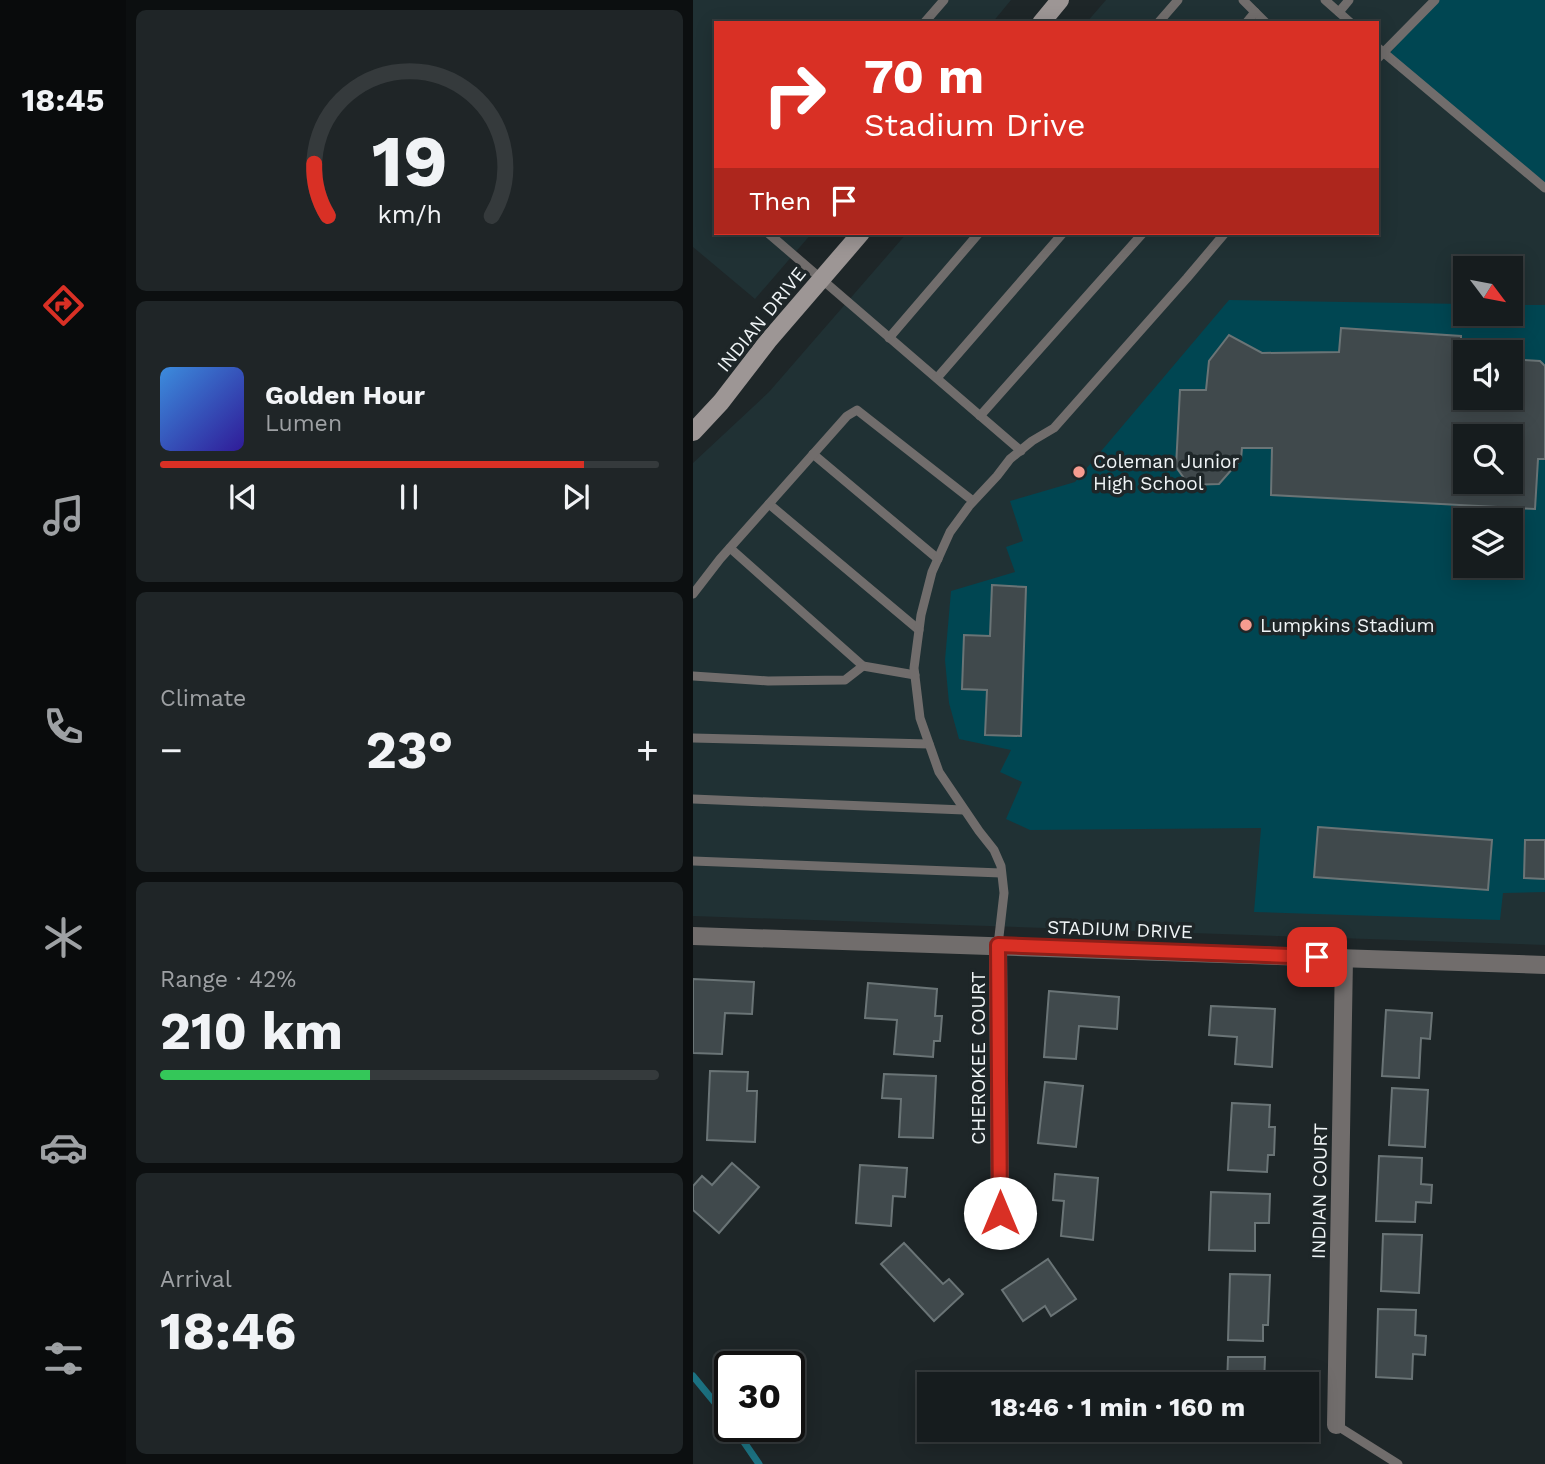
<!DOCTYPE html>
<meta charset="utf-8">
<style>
body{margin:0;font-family:"Work Sans",sans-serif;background:#1f2527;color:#f1f3f6;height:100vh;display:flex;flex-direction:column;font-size:26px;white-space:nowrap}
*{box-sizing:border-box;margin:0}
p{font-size:23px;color:#9ea1a4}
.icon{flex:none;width:38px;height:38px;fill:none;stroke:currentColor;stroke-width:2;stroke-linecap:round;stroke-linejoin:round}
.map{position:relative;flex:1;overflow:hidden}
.sheet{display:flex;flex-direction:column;gap:10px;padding:10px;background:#0c0f10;width:567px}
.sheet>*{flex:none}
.hud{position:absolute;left:21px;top:21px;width:665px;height:214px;border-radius:0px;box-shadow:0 4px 18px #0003,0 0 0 2px #353a3c;background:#d93025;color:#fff;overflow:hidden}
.needle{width:46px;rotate:122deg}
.controls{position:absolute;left:760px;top:256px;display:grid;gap:14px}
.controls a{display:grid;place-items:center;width:70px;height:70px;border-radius:0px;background:#161c1e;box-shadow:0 4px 18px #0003,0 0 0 2px #353a3c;font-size:35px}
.speed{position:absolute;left:21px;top:1351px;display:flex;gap:14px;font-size:35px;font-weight:700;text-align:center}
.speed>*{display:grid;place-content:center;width:91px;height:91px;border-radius:50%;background:#161c1e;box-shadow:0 4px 18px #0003,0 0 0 2px #353a3c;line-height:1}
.speed .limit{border:4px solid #111;border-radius:10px;background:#fff;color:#111}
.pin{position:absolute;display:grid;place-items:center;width:60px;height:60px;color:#fff;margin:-30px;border-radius:14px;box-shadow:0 4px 10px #0006}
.me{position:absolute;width:77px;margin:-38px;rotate:0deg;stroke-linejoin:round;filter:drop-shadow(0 0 5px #0008)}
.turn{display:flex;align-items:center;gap:24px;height:147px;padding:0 35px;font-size:32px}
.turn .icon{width:91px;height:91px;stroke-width:2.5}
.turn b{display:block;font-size:49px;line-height:60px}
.then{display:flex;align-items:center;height:66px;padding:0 35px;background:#0003;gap:14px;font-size:26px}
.big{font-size:52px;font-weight:700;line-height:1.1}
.sheet .card{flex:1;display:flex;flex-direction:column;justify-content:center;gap:10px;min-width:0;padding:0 24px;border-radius:10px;background:#1f2527}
.sheet .dial{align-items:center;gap:0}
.dial svg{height:182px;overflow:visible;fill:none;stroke:#353a3c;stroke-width:7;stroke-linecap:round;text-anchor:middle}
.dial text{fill:#f1f3f6;stroke:none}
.song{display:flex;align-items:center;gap:21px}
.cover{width:84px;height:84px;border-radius:10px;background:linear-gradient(135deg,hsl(210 70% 55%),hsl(250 70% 35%))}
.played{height:7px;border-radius:4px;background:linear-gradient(90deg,#d93025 85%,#353a3c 85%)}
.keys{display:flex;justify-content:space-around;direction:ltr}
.heat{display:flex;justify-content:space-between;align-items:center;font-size:38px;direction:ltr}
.charge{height:10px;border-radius:5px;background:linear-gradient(90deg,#34c759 42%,#353a3c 0)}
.trip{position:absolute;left:224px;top:1372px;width:402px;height:70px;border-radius:0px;background:#161c1e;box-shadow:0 4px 18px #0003,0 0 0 2px #353a3c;font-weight:700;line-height:70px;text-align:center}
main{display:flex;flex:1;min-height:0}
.menu{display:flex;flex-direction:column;width:126px;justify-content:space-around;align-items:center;background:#090b0c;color:#9ea1a4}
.menu .icon{width:49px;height:49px}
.menu .active{color:#d93025}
.menu b{font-size:32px;color:#f1f3f6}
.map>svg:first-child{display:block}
</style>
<main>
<nav class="menu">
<b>18:45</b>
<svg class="icon active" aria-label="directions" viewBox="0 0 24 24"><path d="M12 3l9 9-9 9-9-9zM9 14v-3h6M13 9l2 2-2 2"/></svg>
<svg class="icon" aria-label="music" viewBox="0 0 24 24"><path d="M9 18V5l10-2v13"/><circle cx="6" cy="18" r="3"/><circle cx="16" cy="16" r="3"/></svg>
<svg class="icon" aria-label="phone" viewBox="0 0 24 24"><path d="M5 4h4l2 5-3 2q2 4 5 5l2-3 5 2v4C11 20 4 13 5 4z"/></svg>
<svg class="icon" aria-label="climate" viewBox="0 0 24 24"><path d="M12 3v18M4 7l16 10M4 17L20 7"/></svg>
<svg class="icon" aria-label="car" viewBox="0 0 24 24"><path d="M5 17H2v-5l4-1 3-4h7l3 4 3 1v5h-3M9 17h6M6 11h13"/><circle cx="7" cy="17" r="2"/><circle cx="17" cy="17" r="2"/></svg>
<svg class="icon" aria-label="filters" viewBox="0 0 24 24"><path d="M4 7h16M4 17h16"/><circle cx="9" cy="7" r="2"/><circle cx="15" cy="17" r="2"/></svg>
</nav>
<section class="sheet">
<div class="card dial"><svg viewBox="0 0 100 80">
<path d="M14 69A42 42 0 1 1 86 69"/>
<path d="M14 69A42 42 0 0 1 8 46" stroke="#d93025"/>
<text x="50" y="56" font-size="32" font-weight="700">19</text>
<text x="50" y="72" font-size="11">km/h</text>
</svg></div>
<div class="card">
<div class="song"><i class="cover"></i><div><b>Golden Hour</b><p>Lumen</p></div></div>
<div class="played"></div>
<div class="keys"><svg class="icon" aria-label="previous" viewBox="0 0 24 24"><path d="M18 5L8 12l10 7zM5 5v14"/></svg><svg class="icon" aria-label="pause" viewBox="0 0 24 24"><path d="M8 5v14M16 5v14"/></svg><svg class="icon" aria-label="next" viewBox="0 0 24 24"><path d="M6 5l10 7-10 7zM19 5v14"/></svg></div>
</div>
<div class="card"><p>Climate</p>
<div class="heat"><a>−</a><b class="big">23°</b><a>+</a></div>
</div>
<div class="card"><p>Range · 42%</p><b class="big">210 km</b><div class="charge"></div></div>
<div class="card"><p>Arrival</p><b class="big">18:46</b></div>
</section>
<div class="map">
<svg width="852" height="1464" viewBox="0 0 852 1464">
<rect width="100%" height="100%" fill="#1e2628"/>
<!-- built -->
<g fill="#203134" fill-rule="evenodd">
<polygon points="0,0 318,0 299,23 23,23 23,233 119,233 62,299 0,247"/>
<path d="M413 0H852V945L0 916V463L76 392 214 233H684V23H393ZM772 268H817V313H772ZM772 352H817V397H772ZM772 436H817V481H772ZM772 520H817V565H772Z"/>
</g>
<!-- garden -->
<g fill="#004652" fill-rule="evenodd">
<polygon points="741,0 852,0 852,185 697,53"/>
<path d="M536 300 772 304V313H817V305H852V892L810 893 807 920 561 912 568 828 337 830 313 819 329 782 307 772 318 750 266 739 256 703 252 660 258 591 322 572 313 547 330 541 317 501 382 482ZM772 352H817V397H772ZM772 436H817V481H772ZM772 520H817V565H772Z"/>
</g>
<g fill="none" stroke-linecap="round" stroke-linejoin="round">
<!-- stream -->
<g stroke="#1c7282" stroke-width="7">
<polyline points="0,1376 37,1421"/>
<polyline points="40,1426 66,1464"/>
</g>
</g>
<!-- building -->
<g fill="#40494c" stroke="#6a7476" stroke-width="2" fill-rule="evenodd">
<path d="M648 328 768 336V356H772V397H817V359L847 361 852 366V459H845L842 509 578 495 579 448H549L548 459 526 484 496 485 483 467 487 390H513L516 361 536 335 569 353 646 352ZM772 436H817V481H772Z"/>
<polygon points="299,585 333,587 328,736 292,735 294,690 269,689 271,635 297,636"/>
<polygon points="625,827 799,840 795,890 621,877"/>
<polygon points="832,840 852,840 852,879 831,878"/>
<polygon points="0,979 61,982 59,1014 32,1013 29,1054 0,1053"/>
<polygon points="175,983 244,989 242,1016 249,1016 247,1041 241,1041 240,1057 201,1054 204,1020 172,1018"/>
<polygon points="356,991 426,997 424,1029 386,1026 383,1059 351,1057"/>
<polygon points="518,1006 582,1009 579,1067 542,1064 544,1037 516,1035"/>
<polygon points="693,1010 739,1013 737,1039 728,1038 726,1078 689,1076"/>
<polygon points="17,1071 55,1072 54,1091 64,1091 62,1142 14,1140"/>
<polygon points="191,1074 243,1076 240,1138 206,1137 208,1099 189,1098"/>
<polygon points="352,1082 390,1086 383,1147 345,1143"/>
<polygon points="699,1088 735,1090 732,1147 696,1145"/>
<polygon points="539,1103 577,1105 576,1127 582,1127 581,1155 575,1155 574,1172 535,1170"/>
<polygon points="686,1156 729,1158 728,1184 739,1185 738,1203 723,1202 722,1222 683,1221"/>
<polygon points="39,1163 66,1187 26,1233 0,1210 0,1186 9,1176 19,1185"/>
<polygon points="167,1165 214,1168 212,1197 200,1196 198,1226 163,1223"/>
<polygon points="362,1174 405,1178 400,1240 368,1236 371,1201 360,1200"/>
<polygon points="518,1192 577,1194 576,1223 562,1223 562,1251 516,1250"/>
<polygon points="690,1234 729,1235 726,1293 688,1291"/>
<polygon points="211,1243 250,1284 256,1279 270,1294 241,1321 188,1264"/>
<polygon points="355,1259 383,1299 358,1316 352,1306 330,1321 309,1290"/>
<polygon points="537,1274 577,1275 575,1325 570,1325 570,1341 535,1340"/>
<polygon points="685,1309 723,1310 722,1335 733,1336 732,1355 720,1354 719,1379 683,1377"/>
<polygon points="535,1357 572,1357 571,1384 534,1384"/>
</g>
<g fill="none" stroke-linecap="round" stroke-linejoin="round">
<!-- lane -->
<g stroke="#716d6c" stroke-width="9">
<polyline points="550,0 573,23"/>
<polyline points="632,0 658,23"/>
<polyline points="646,12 656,0"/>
<polyline points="231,23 251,0"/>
<polyline points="465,23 485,0"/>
<polyline points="553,23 562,12"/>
<polyline points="684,47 852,188"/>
<polyline points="684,59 742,0"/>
<polyline points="75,233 328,451"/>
<polyline points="196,338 286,233"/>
<polyline points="244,378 370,233"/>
<polyline points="287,416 450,233"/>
<polyline points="120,454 245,559"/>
<polyline points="76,504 226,630"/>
<polyline points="37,548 170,666 222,675"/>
<polyline points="0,594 27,559 154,416 164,410 280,501"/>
<polyline points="0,676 75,681 152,680 170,666"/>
<polyline points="0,738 236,744"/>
<polyline points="0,799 271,810"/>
<polyline points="0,861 308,873"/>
<polyline points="305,945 311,893 308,866 301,850 286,831 246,772 227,718 221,668 228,615 239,572 257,532 276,506 304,476 317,459 339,441 361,428 494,278 532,233"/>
<polyline points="643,1425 705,1464"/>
</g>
<!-- street -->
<g stroke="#716d6c" stroke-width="18">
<polyline points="0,936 852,965"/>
<polyline points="305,945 307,1213"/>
<polyline points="643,1425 651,958"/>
</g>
<!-- secondary -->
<g stroke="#9d9695" stroke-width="18">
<polyline points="348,23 367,0"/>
<polyline points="0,432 28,402 75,341 168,233"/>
</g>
</g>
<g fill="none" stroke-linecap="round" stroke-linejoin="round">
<!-- route casing -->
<g stroke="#8d1f18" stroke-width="18">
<polyline id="route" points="307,1213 305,945 624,957"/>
</g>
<!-- route -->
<use href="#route" stroke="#d93025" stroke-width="12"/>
</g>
<!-- markers -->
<g fill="#f59c90" stroke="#1e2628" stroke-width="2.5">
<circle cx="386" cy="472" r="7"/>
<circle cx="553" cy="625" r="7"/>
</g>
<g text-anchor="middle" stroke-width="7" stroke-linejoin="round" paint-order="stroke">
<!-- street labels -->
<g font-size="19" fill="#f0f5f7" stroke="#1e2628">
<text transform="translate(68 319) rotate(-51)" y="7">INDIAN DRIVE</text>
<text transform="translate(427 929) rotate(2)" y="7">STADIUM DRIVE</text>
<text transform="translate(285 1058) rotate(-90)" y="7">CHEROKEE COURT</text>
<text transform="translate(626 1191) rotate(-89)" y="7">INDIAN COURT</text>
</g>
<!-- poi labels -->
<g font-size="19" fill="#f0f5f7" stroke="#1e2628" text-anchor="start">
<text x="400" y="468">Coleman Junior<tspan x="400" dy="22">High School</tspan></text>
<text x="567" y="632">Lumpkins Stadium</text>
</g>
</g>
</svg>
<div class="controls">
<a><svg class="needle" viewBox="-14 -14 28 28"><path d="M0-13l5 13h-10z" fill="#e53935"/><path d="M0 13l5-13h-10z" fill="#9ea1a4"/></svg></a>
<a><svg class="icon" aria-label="sound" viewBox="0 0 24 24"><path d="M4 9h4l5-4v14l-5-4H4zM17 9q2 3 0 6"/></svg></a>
<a><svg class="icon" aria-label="search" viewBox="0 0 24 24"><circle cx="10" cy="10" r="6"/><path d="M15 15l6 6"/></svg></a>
<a><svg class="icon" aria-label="layers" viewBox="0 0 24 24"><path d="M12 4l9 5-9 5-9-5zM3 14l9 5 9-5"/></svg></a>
</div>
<div class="speed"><div class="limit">30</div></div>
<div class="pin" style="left:624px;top:957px;background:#d93025"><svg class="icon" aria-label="arrive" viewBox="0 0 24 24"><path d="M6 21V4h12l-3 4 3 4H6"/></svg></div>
<svg class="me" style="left:307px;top:1213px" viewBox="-20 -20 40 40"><circle r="19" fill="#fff"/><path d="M0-13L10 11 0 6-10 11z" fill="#d93025"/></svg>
<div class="trip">18:46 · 1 min · 160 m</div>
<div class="hud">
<div class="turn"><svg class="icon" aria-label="right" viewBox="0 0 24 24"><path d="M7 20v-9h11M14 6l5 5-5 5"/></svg><div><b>70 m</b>Stadium Drive</div></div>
<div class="then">Then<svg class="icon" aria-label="arrive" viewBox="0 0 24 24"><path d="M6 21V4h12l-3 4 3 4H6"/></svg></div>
</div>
</div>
</main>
